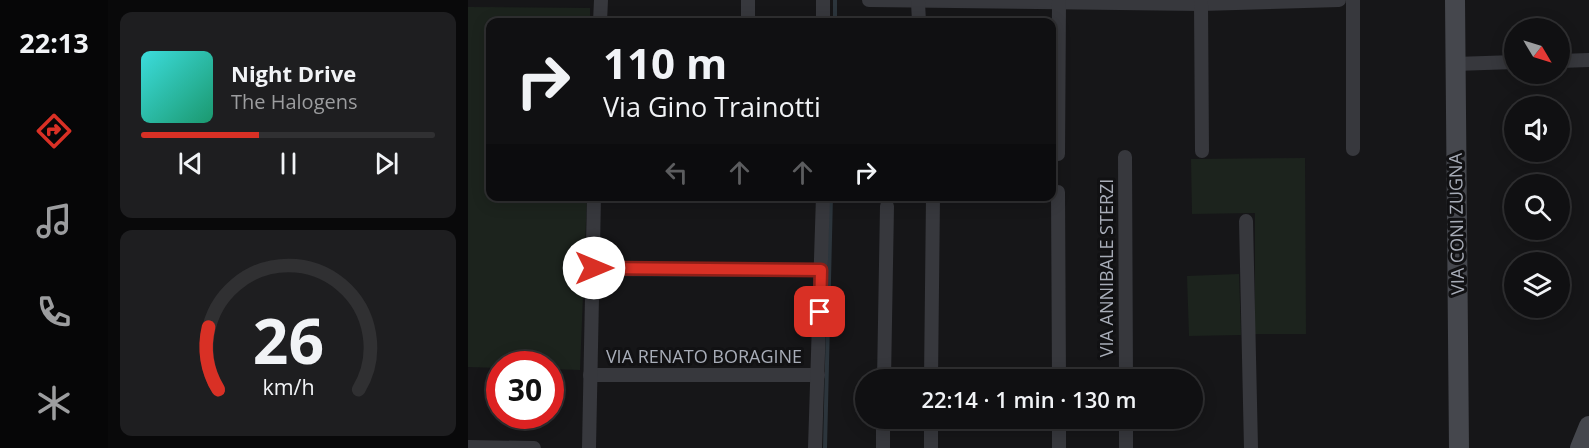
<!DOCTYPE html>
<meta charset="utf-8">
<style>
body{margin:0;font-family:"Open Sans",sans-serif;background:#1e1e20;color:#f1f3f6;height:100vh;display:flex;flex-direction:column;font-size:22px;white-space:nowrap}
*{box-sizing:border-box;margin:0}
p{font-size:20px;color:#9c9d9f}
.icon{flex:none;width:33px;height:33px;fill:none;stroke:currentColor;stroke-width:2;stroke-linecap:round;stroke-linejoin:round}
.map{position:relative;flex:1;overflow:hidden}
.side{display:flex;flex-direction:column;gap:12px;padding:12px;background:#09090a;width:360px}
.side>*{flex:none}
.banner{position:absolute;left:18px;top:18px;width:570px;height:183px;border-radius:12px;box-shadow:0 3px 15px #0003,0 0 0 2px #303032;background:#101012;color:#f1f3f6;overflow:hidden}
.needle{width:39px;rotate:128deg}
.buttons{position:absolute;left:1036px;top:18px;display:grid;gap:12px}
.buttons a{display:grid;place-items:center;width:66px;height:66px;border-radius:50%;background:#101012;box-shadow:0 3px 15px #0003,0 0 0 2px #303032;font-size:30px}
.speed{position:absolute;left:18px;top:351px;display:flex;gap:12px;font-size:30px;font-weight:700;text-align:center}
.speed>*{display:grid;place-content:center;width:78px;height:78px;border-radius:50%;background:#101012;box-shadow:0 3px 15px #0003,0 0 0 2px #303032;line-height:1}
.speed .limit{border:9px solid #d22;background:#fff;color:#111}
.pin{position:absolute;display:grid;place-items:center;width:51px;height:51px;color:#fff;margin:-26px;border-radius:12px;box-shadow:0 3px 9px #0006}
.me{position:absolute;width:66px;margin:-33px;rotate:90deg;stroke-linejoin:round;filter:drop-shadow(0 0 4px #0008)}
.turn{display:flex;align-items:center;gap:21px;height:126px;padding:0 18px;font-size:27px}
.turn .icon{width:78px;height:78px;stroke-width:2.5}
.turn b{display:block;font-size:42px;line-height:51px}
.lanes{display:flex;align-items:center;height:57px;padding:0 18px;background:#0003;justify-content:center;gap:30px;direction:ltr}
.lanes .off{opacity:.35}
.side .tile{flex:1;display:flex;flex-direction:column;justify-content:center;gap:9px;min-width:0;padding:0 21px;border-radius:12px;background:#1e1e20}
.side .dial{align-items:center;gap:0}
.dial svg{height:156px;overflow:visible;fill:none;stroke:#303032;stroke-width:7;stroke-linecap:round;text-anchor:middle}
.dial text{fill:#f1f3f6;stroke:none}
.song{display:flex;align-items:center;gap:18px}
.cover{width:72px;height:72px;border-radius:9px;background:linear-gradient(135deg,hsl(180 70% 55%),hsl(160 70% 35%))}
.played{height:6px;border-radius:3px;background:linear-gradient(90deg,#d93025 40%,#303032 40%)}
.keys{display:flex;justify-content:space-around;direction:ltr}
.trip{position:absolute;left:387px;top:369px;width:348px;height:60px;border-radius:30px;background:#101012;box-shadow:0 3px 15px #0003,0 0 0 2px #303032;font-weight:600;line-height:60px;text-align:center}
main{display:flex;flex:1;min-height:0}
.menu{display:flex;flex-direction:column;width:108px;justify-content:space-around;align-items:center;background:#060607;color:#9c9d9f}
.menu .icon{width:42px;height:42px}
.menu .selected{color:#d93025}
.menu b{font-size:27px;color:#f1f3f6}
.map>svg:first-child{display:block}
</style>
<main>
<nav class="menu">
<b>22:13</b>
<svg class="icon selected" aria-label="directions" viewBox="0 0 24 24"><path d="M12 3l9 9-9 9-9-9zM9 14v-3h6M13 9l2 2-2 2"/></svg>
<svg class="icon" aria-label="music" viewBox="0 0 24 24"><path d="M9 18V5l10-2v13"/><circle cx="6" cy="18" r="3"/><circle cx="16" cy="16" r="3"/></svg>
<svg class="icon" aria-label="phone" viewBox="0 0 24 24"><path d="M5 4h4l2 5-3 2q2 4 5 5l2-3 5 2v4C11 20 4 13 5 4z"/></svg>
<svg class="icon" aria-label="climate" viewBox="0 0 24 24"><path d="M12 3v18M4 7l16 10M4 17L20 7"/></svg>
</nav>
<section class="side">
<div class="tile">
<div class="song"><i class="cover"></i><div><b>Night Drive</b><p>The Halogens</p></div></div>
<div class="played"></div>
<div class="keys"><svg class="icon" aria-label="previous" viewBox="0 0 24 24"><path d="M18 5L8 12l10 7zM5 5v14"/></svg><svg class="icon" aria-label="pause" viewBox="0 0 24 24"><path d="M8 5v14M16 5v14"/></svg><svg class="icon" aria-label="next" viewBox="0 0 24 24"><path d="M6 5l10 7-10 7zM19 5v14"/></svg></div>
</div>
<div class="tile dial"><svg viewBox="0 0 100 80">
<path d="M14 69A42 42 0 1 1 86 69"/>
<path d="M14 69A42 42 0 0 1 9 37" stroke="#d93025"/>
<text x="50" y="56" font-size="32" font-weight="700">26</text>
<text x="50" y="72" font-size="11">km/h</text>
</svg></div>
</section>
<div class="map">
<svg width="1121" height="448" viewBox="0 0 1121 448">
<rect width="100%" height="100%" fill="#161618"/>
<!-- green -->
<g fill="#1c231d">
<polygon points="0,7 122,8 122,22 22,22 22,196 119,197 112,370 83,369 82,364 32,364 31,368 0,367"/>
<polygon points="837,158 838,334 787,334 787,213 724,214 723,159"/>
<polygon points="771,274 773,335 721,336 719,276"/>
</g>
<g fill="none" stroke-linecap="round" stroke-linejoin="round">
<!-- stream -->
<g stroke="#2c353c" stroke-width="4">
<polyline points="367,22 367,0"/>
<polyline points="357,448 363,196"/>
</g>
<!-- street -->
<g stroke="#37383d" stroke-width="14">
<polyline points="401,0 733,4 871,0"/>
<polyline points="450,2 451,22"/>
<polyline points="733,4 734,151"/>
<polyline points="132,22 133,0"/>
<polyline points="280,22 280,0"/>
<polyline points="355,22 355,0"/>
<polyline points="1092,61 1121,60"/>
<polyline points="987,64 1047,62"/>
<polyline points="885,149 885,0"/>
<polyline points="590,154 591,2"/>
<polyline points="657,157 658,380"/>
<polyline points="590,192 591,380"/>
<polyline points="778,221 783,448"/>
<polyline points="126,269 353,270"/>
<polyline points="122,375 350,375"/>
<polyline points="416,380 419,206"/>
<polyline points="463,380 465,196"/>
<polyline points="591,418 591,448"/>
<polyline points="658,418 658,448"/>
<polyline points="0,447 66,448"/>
<polyline points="121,448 126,196"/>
<polyline points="347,448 355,196"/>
<polyline points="415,448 415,418"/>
<polyline points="463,448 463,418"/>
</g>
<!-- secondary -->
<g stroke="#45474d" stroke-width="20">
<polyline points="987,0 991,448"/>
<polyline points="1112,448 1121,426"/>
</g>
</g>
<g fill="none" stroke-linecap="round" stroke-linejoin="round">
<!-- route casing -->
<g stroke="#8d1f18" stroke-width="15">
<polyline id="route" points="126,268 353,270 352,312"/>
</g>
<!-- route -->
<use href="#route" stroke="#d93025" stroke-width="10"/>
</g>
<g text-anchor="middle" stroke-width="6" stroke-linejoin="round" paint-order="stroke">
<!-- street labels -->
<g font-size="18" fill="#a8adb8" stroke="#111113">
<text transform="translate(989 224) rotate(-91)" y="6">VIA CONI ZUGNA</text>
<text transform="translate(639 268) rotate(-90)" y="6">VIA ANNIBALE STERZI</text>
<text x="236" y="363">VIA RENATO BORAGINE</text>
</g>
</g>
</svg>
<div class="buttons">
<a><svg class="needle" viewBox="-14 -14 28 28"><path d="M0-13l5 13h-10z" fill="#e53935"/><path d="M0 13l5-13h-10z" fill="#9c9d9f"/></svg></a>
<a><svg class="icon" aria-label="sound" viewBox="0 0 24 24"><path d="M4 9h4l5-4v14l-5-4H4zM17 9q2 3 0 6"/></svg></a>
<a><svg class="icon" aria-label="search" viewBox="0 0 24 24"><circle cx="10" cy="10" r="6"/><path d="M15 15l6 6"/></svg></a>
<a><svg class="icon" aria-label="layers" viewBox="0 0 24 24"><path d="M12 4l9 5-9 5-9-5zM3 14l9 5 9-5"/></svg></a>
</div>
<div class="speed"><div class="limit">30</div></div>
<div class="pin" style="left:352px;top:312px;background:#d93025"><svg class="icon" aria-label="arrive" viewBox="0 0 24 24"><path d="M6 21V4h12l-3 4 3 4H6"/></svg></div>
<svg class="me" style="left:126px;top:268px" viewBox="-20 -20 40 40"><circle r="19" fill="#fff"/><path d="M0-13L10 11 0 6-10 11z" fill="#d93025"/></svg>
<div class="trip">22:14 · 1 min · 130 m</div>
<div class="banner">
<div class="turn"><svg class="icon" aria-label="right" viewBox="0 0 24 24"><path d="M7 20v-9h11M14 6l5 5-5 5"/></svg><div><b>110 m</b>Via Gino Trainotti</div></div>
<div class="lanes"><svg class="icon off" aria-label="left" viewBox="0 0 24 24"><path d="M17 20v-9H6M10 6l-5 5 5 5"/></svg><svg class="icon off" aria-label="ahead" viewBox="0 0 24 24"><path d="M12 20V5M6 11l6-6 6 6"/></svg><svg class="icon off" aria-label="ahead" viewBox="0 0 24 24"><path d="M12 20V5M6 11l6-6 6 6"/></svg><svg class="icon" aria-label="right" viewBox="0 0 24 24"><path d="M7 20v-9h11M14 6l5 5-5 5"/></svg></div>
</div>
</div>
</main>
